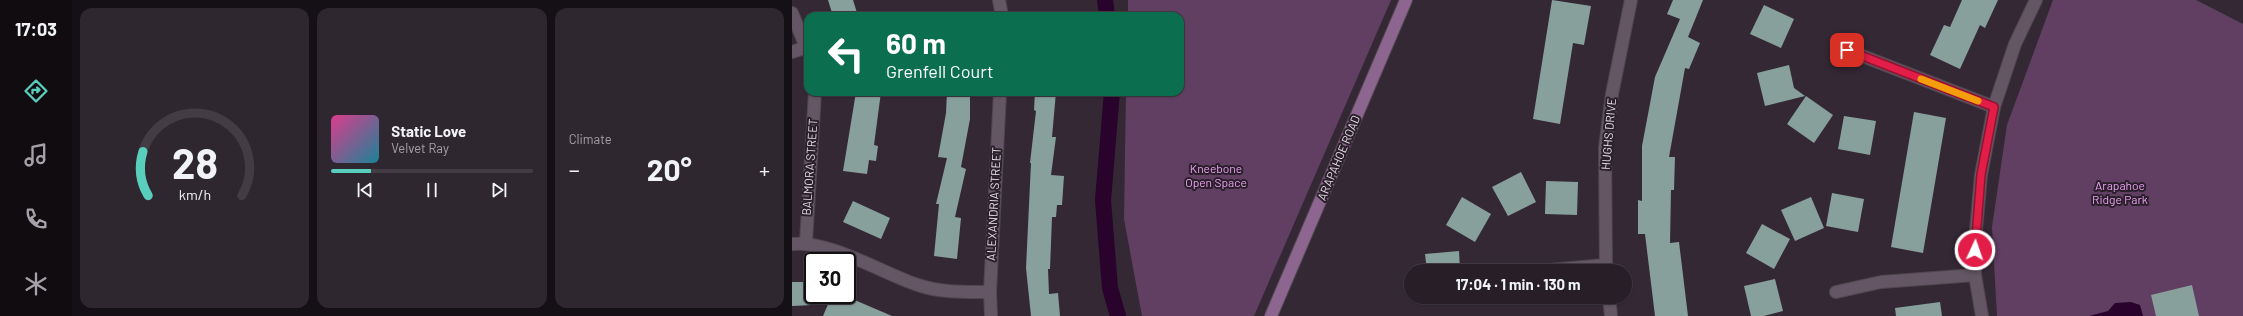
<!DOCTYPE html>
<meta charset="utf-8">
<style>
body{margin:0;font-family:Barlow,sans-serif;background:#2f2730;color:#f1f3f6;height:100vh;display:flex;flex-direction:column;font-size:15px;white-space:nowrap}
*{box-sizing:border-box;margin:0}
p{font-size:13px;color:#a4a2a8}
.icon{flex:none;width:22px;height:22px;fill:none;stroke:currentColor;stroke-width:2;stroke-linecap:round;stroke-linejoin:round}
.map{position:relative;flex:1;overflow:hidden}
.details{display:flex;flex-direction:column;gap:8px;padding:8px;background:#151016;width:720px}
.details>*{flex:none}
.hud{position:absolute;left:12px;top:12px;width:380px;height:84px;border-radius:12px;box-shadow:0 1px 3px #0004,0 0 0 1px #433c45;background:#0b6e4f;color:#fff;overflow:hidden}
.speed{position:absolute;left:12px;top:252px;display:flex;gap:8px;font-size:20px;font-weight:700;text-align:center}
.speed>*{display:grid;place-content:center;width:52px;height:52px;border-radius:50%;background:#271e28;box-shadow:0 1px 3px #0004,0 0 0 1px #433c45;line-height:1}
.speed .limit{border:2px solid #111;border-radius:6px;background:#fff;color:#111}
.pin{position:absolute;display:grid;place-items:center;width:34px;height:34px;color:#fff;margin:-17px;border-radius:8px;box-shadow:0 2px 6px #0006}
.me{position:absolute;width:44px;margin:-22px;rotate:3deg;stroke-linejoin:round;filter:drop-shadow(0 0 3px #0008)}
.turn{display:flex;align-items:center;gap:14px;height:84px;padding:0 16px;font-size:18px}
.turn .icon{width:52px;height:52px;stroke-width:2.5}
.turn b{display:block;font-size:28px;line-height:34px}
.big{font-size:30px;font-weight:700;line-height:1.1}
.details .tile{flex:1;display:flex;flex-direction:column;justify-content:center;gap:6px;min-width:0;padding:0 14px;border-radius:12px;background:#2f2730}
.details .dial{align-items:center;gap:0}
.dial svg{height:104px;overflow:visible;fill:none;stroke:#433c45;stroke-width:7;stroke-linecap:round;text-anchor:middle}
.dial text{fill:#f1f3f6;stroke:none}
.song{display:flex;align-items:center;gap:12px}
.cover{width:48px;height:48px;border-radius:6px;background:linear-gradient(135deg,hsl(330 70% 55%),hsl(190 70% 35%))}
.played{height:4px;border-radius:2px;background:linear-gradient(90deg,#5acebd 20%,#433c45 20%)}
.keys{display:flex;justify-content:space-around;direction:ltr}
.heat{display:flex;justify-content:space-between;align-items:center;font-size:22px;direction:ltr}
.details .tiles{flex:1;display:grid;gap:8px;grid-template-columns:repeat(3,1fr)}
.trip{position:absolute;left:612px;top:264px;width:228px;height:40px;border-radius:20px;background:#271e28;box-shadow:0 1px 3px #0004,0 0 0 1px #433c45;font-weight:700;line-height:40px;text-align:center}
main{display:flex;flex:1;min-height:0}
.dock{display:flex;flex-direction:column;width:72px;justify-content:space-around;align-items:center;background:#100c10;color:#a4a2a8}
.dock .icon{width:28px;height:28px}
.dock .active{color:#5acebd}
.dock b{font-size:18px;color:#f1f3f6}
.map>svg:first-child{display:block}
</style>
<main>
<nav class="dock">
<b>17:03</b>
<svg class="icon active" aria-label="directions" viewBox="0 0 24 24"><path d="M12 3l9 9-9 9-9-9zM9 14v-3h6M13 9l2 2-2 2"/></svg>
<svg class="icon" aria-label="music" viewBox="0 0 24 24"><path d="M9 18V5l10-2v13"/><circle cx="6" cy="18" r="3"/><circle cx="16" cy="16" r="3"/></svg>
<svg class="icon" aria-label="phone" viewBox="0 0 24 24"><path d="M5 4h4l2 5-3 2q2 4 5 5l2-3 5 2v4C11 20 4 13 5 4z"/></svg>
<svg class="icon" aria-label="climate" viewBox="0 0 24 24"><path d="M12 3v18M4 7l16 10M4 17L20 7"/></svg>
</nav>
<section class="details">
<div class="tiles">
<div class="tile dial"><svg viewBox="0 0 100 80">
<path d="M14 69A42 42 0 1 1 86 69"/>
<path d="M14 69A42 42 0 0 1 10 35" stroke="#5acebd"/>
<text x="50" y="56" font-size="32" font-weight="700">28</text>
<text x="50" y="72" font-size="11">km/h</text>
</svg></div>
<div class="tile">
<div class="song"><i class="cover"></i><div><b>Static Love</b><p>Velvet Ray</p></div></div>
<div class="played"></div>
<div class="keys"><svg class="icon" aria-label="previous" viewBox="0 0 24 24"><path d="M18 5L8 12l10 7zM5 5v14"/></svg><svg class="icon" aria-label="pause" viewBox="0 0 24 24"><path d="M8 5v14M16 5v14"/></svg><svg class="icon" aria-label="next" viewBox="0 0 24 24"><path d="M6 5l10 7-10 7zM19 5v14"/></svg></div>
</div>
<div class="tile"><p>Climate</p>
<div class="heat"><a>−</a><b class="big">20°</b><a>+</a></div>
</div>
</div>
</section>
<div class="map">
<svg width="1451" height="316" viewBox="0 0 1451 316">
<rect width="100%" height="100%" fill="#342835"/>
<!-- green -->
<g fill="#613f63">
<polygon points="336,0 599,0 462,316 350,316 332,219 334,92 388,92 388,16 336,16"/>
<polygon points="1261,0 1404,0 1451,24 1451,316 1205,316 1200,227 1215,125"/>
</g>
<!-- water -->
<polygon fill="#29032c" points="1339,302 1348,305 1351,316 1297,316 1316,311 1323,303"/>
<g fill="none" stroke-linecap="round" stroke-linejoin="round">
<!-- canal -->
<g stroke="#29032c" stroke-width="16">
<polyline points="313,0 315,16"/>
<polyline points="320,92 311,200 318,288 326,316"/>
</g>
</g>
<!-- building -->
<g fill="#88a09c">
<polygon points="36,0 61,0 66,16 41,16"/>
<polygon points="760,0 799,6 792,45 781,43 768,124 741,119"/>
<polygon points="881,0 911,0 896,37 908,43 897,69 893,68 877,157 883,157 882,190 879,190 878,243 887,242 896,316 863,316 853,234 846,234 846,200 850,201 850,146 863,77 888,19 875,14"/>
<polygon points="1170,0 1206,0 1193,28 1188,25 1168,69 1138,55 1152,25 1158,27"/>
<polygon points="972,5 1002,19 989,48 958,34"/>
<polygon points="997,65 1002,88 1013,96 973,106 965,73"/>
<polygon points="64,92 89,92 82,145 86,146 84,161 77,160 75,174 51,171"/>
<polygon points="155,92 178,92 178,119 169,167 174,169 163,217 169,218 165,259 142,256 147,204 144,204 155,158 146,157 154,113"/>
<polygon points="243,92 264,92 260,137 264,137 259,175 272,176 270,205 265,205 264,217 260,217 258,269 256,269 257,294 266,293 268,316 239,316 234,268 239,163 238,163 244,111 242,110"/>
<polygon points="1014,96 1041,115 1022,143 995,124"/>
<polygon points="1122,112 1154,118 1131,253 1099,247"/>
<polygon points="1052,116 1084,121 1078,155 1046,149"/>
<polygon points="729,172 744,202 716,216 700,187"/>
<polygon points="754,181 786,182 785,215 753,214"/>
<polygon points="1040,193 1072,199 1066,232 1034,226"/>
<polygon points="670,197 699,214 683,242 654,225"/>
<polygon points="1019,197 1032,228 1003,241 989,210"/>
<polygon points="61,201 98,218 89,239 51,222"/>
<polygon points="970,224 998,239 982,269 954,253"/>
<polygon points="667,251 668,271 635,271 633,254"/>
<polygon points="983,279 991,311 972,316 959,316 952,286"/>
<polygon points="0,282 21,282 21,305 0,306"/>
<polygon points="1400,285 1407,316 1364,316 1359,295"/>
<polygon points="40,295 51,295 100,316 31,316"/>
<polygon points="1148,302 1150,316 1104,316 1103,308"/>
</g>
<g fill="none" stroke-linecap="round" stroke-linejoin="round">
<!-- street casing -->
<g stroke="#504650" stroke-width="14">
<g id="street">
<polyline points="207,0 210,16"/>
<polyline points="0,13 16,52"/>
<polyline points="1055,50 1202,107"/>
<polyline points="0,52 15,47"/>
<polyline points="14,242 23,92"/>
<path d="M0 244C37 240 90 273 126 285 149 293 174 292 198 292"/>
<polyline points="747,271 813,265"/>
<polyline points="814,271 813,148 820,94 839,0"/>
<polyline points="1044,292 1089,282 1183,275"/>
<polyline points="817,297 819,316"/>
<polyline points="199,316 198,292 208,92"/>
<polyline points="1190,316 1183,275 1183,241 1189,175 1202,107 1223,44 1244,0"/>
</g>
</g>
<!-- secondary casing -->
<g stroke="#504650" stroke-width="14">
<polyline id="secondary" points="479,316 614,0"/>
</g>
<!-- street -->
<use href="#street" stroke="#645664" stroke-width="12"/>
<!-- secondary -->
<use href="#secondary" stroke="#8d668f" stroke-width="12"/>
</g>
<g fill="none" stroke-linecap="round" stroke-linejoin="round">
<!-- route casing -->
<g stroke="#92132f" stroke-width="10">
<polyline id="route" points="1055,50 1202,107 1189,175 1183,250"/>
</g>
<!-- route -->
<use href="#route" stroke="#e11d48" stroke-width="7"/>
<!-- slow -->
<polyline stroke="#f59e0b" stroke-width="7" points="1129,79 1186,101"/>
</g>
<g text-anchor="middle" stroke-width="4" stroke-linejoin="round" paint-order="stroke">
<!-- street labels -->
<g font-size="12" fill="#e5dde5" stroke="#2a1f2b">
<text transform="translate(817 134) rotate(-85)" y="4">HUGHS DRIVE</text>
<text transform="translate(547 158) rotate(-67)" y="4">ARAPAHOE ROAD</text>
<text transform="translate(18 167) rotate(-86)" y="4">BALMORA STREET</text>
<text transform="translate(202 204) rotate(-87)" y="4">ALEXANDRIA STREET</text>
</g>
<!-- park labels -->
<g font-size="12" fill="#eca1f2" stroke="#2a1f2b">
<text x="424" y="173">Kneebone<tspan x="424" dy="14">Open Space</tspan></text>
<text x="1328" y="190">Arapahoe<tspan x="1328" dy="14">Ridge Park</tspan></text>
</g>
</g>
</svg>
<div class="speed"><div class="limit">30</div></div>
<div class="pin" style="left:1055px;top:50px;background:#d93025"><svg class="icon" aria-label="arrive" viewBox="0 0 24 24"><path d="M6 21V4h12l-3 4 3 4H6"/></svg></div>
<svg class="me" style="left:1183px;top:250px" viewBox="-20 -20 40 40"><circle r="17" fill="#e11d48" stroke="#fff" stroke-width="3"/><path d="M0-11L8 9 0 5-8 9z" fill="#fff"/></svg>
<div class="trip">17:04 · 1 min · 130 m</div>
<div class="hud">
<div class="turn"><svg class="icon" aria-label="left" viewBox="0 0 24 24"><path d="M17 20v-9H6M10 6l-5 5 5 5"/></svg><div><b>60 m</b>Grenfell Court</div></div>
</div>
</div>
</main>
